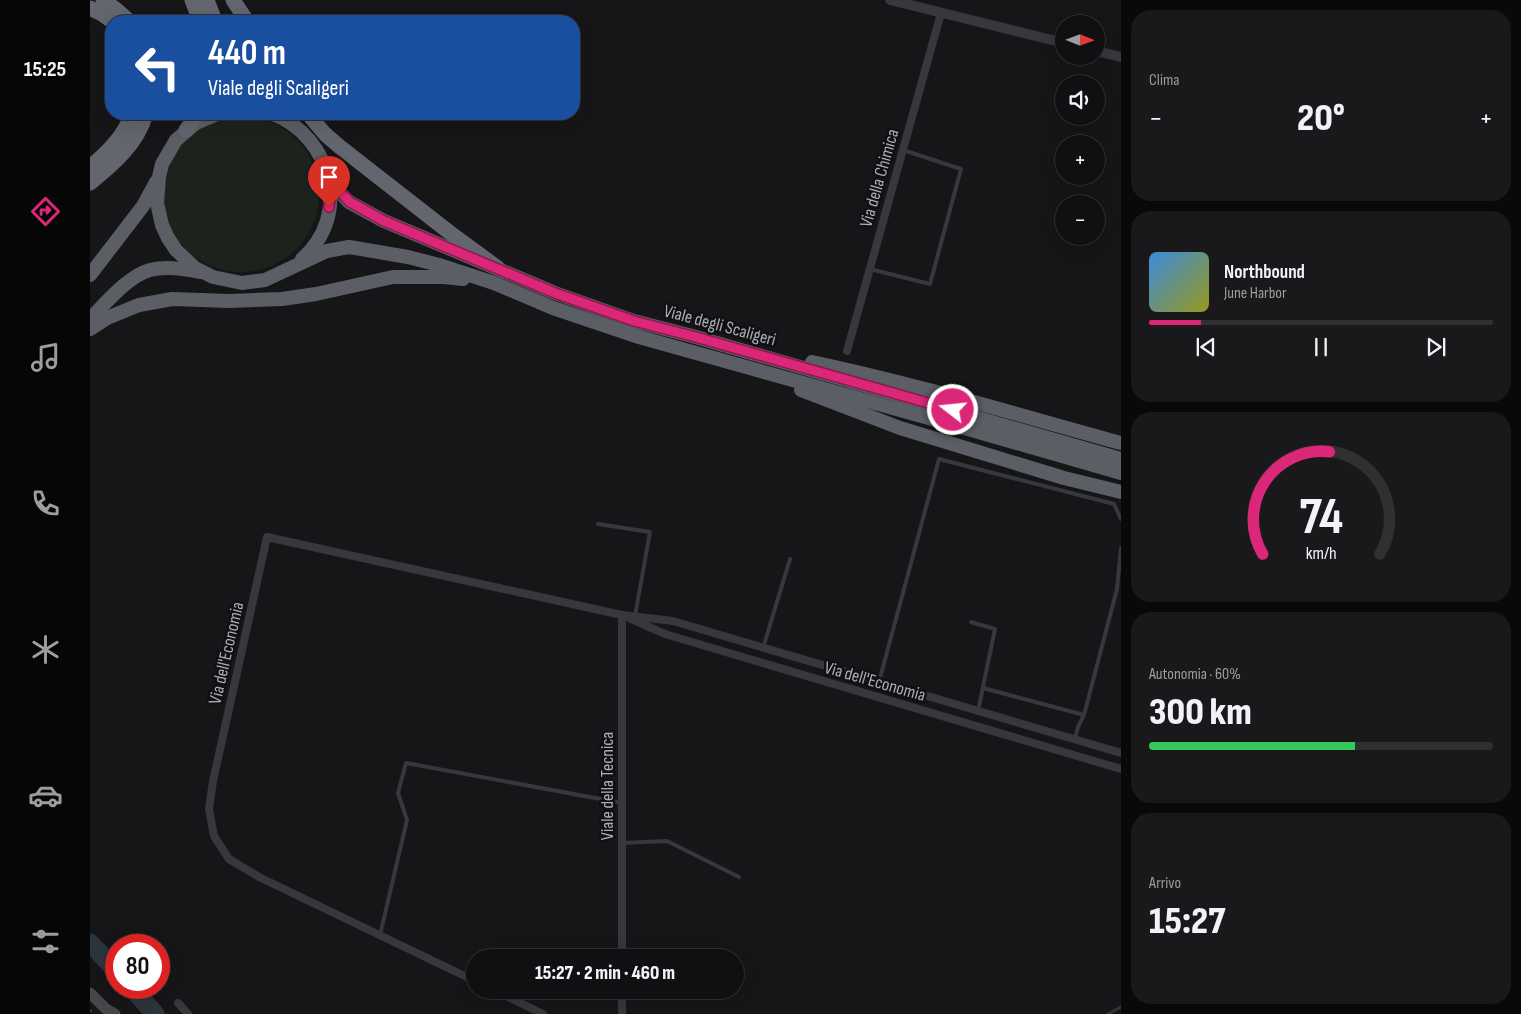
<!DOCTYPE html>
<html lang="it">
<meta charset="utf-8">
<style>
body{margin:0;font-family:"Sofia Sans Condensed",sans-serif;background:#19191b;color:#f1f3f6;height:100vh;display:flex;flex-direction:column;font-size:19px;white-space:nowrap}
*{box-sizing:border-box;margin:0}
p{font-size:16px;color:#9c9d9f}
.icon{flex:none;width:28px;height:28px;fill:none;stroke:currentColor;stroke-width:2;stroke-linecap:round;stroke-linejoin:round}
.map{position:relative;flex:1;overflow:hidden}
.details{display:flex;flex-direction:column;gap:10px;padding:10px;background:#09090a;width:400px}
.details>*{flex:none}
.guide{position:absolute;left:15px;top:15px;width:475px;height:105px;border-radius:20px;box-shadow:0 5px 20px #0002,0 0 0 1px #303032;background:#1a4fa0;color:#fff;overflow:hidden}
.needle{width:32px;rotate:91deg}
.controls{position:absolute;left:965px;top:15px;display:grid;gap:10px}
.controls a{display:grid;place-items:center;width:50px;height:50px;border-radius:50%;background:#101012;box-shadow:0 5px 20px #0002,0 0 0 1px #303032;font-size:25px}
.speed{position:absolute;left:15px;top:934px;display:flex;gap:10px;font-size:25px;font-weight:700;text-align:center}
.speed>*{display:grid;place-content:center;width:65px;height:65px;border-radius:50%;background:#101012;box-shadow:0 5px 20px #0002,0 0 0 1px #303032;line-height:1}
.speed .limit{border:8px solid #d22;background:#fff;color:#111}
.pin{position:absolute;display:grid;place-items:center;width:42px;height:42px;color:#fff;margin:-51px -21px;border-radius:50% 50% 50% 0;rotate:-45deg;box-shadow:0 0 5px #0007}
.pin .icon{rotate:45deg}
.me{position:absolute;width:55px;margin:-28px;rotate:286deg;stroke-linejoin:round;filter:drop-shadow(0 0 4px #0008)}
.turn{display:flex;align-items:center;gap:18px;height:105px;padding:0 20px;font-size:22px}
.turn .icon{width:65px;height:65px;stroke-width:2.5}
.turn b{display:block;font-size:35px;line-height:42px}
.big{font-size:38px;font-weight:800;line-height:1.1}
.details .widget{flex:1;display:flex;flex-direction:column;justify-content:center;gap:8px;min-width:0;padding:0 18px;border-radius:20px;background:#19191b}
.details .dial{align-items:center;gap:0}
.dial svg{height:130px;overflow:visible;fill:none;stroke:#303032;stroke-width:7;stroke-linecap:round;text-anchor:middle}
.dial text{fill:#f1f3f6;stroke:none}
.song{display:flex;align-items:center;gap:15px}
.cover{width:60px;height:60px;border-radius:8px;background:linear-gradient(135deg,hsl(210 70% 55%),hsl(60 70% 35%))}
.played{height:5px;border-radius:2px;background:linear-gradient(90deg,#db2777 15%,#303032 15%)}
.keys{display:flex;justify-content:space-around;direction:ltr}
.heat{display:flex;justify-content:space-between;align-items:center;font-size:28px;direction:ltr}
.charge{height:8px;border-radius:4px;background:linear-gradient(90deg,#34c759 60%,#303032 0)}
.trip{position:absolute;left:376px;top:949px;width:278px;height:50px;border-radius:25px;background:#101012;box-shadow:0 5px 20px #0002,0 0 0 1px #303032;font-weight:800;line-height:50px;text-align:center}
main{display:flex;flex:1;min-height:0}
.dock{display:flex;flex-direction:column;width:90px;justify-content:space-around;align-items:center;background:#060607;color:#9c9d9f}
.dock .icon{width:35px;height:35px}
.dock .selected{color:#db2777}
.dock b{font-size:22px;color:#f1f3f6}
.map>svg:first-child{display:block}
</style>
<main>
<nav class="dock">
<b>15:25</b>
<svg class="icon selected" aria-label="directions" viewBox="0 0 24 24"><path d="M12 3l9 9-9 9-9-9zM9 14v-3h6M13 9l2 2-2 2"/></svg>
<svg class="icon" aria-label="music" viewBox="0 0 24 24"><path d="M9 18V5l10-2v13"/><circle cx="6" cy="18" r="3"/><circle cx="16" cy="16" r="3"/></svg>
<svg class="icon" aria-label="phone" viewBox="0 0 24 24"><path d="M5 4h4l2 5-3 2q2 4 5 5l2-3 5 2v4C11 20 4 13 5 4z"/></svg>
<svg class="icon" aria-label="climate" viewBox="0 0 24 24"><path d="M12 3v18M4 7l16 10M4 17L20 7"/></svg>
<svg class="icon" aria-label="car" viewBox="0 0 24 24"><path d="M5 17H2v-5l4-1 3-4h7l3 4 3 1v5h-3M9 17h6M6 11h13"/><circle cx="7" cy="17" r="2"/><circle cx="17" cy="17" r="2"/></svg>
<svg class="icon" aria-label="filters" viewBox="0 0 24 24"><path d="M4 7h16M4 17h16"/><circle cx="9" cy="7" r="2"/><circle cx="15" cy="17" r="2"/></svg>
</nav>
<div class="map">
<svg width="1031" height="1014" viewBox="0 0 1031 1014">
<rect width="100%" height="100%" fill="#161618"/>
<!-- green -->
<circle fill="#1c231d" cx="151" cy="194" r="78"/>
<g fill="none" stroke-linecap="round" stroke-linejoin="round">
<!-- stream -->
<polyline stroke="#2c353c" stroke-width="3" points="1018,1014 1031,1007"/>
<!-- river -->
<g stroke="#2c353c" stroke-width="19">
<polyline points="0,943 26,970"/>
<polyline points="42,988 65,1014"/>
</g>
<!-- path -->
<polyline stroke="#3d3f44" stroke-width="2" stroke-dasharray="2.5 4" stroke-linecap="butt" points="0,1010 4,1014"/>
<!-- service -->
<g stroke="#37383d" stroke-width="4">
<polyline points="780,269 840,284 871,169 813,150"/>
<polyline points="508,524 560,532 545,616"/>
<polyline points="881,622 905,629 888,711"/>
<polyline points="673,648 700,559"/>
<polyline points="789,682 849,459 1024,504 1031,519"/>
<polyline points="893,688 994,715 988,727 985,739"/>
<polyline points="994,715 1027,589 1031,548"/>
<polyline points="532,843 577,841 649,877"/>
<polyline points="290,935 317,820 308,793 316,763 532,803"/>
</g>
<!-- minor -->
<g stroke="#37383d" stroke-width="8">
<polyline points="757,351 851,13"/>
<polyline points="539,618 575,634 1031,769"/>
<polyline points="532,958 532,615"/>
<polyline points="385,981 169,877 139,859 124,836 119,809 123,781 177,537 532,615 583,621 1031,753"/>
<polyline points="404,990 453,1014"/>
<polyline points="532,990 532,1014"/>
<polyline points="88,1003 98,1014"/>
</g>
<!-- tertiary -->
<g stroke="#37383d" stroke-width="10">
<polyline points="800,0 974,43"/>
<polyline points="1006,51 1031,57"/>
</g>
<!-- secondary -->
<polyline stroke="#45474d" stroke-width="11" points="0,993 16,1009 25,1014"/>
<!-- trunk -->
<g stroke="#5b5e65" stroke-width="14">
<polyline points="127,114 106,123 86,140 72,164 69,177 67,203 72,225 78,238 86,250 105,268 123,277 152,283 175,280 237,251 259,247 318,257 349,265 404,283 463,308 549,337 878,429 1031,473"/>
<path d="M183 114C242 137 262 215 212 259"/>
<polyline points="239,181 259,202 294,221 465,293 544,321 602,336 1031,459"/>
<polyline points="0,275 53,206 66,182"/>
<path d="M0 319C16 303 38 276 60 270 77 266 94 269 111 272"/>
<polyline points="0,329 17,318 49,305 82,299 139,301 192,299 226,294 303,277 354,277 373,279"/>
<path d="M722 362C826 384 929 415 1031 443"/>
<polyline points="711,390 810,428 974,478 1031,492"/>
</g>
<!-- motorway -->
<g stroke="#63666e" stroke-width="15">
<polyline points="13,0 27,10 39,21"/>
<polyline points="102,0 110,21"/>
<polyline points="117,0 125,21"/>
<polyline points="143,0 157,21"/>
<polyline points="0,8 12,14 22,21"/>
<polyline points="218,114 235,134 250,147 359,232 408,268"/>
<polyline points="96,130 108,114"/>
<path d="M0 167C18 152 34 136 42 114"/>
<path d="M0 183C24 164 47 144 56 114"/>
</g>
</g>
<g fill="none" stroke-linecap="round" stroke-linejoin="round">
<!-- route casing -->
<g stroke="#8e194d" stroke-width="12">
<polyline id="route" points="239,207 240,197 239,181 260,202 294,221 465,293 544,321 602,336 863,410"/>
</g>
<!-- route -->
<use href="#route" stroke="#db2777" stroke-width="9"/>
</g>
<g text-anchor="middle" stroke-width="5" stroke-linejoin="round" paint-order="stroke">
<!-- street labels -->
<g font-size="18" fill="#a8adb8" stroke="#111113">
<text transform="translate(789 178) rotate(-74)" y="6">Via della Chimica</text>
<text transform="translate(630 325) rotate(15)" y="6">Viale degli Scaligeri</text>
<text transform="translate(136 653) rotate(-77)" y="6">Via dell'Economia</text>
<text transform="translate(785 681) rotate(16)" y="6">Via dell'Economia</text>
<text transform="translate(517 786) rotate(-90)" y="6">Viale della Tecnica</text>
</g>
</g>
</svg>
<div class="controls">
<a><svg class="needle" viewBox="-14 -14 28 28"><path d="M0-13l5 13h-10z" fill="#e53935"/><path d="M0 13l5-13h-10z" fill="#9c9d9f"/></svg></a>
<a><svg class="icon" aria-label="sound" viewBox="0 0 24 24"><path d="M4 9h4l5-4v14l-5-4H4zM17 9q2 3 0 6"/></svg></a>
<a>+</a>
<a>−</a>
</div>
<div class="speed"><div class="limit">80</div></div>
<div class="pin" style="left:239px;top:207px;background:#d93025"><svg class="icon" aria-label="arrive" viewBox="0 0 24 24"><path d="M6 21V4h12l-3 4 3 4H6"/></svg></div>
<svg class="me" style="left:863px;top:410px" viewBox="-20 -20 40 40"><circle r="17" fill="#db2777" stroke="#fff" stroke-width="3"/><path d="M0-11L8 9 0 5-8 9z" fill="#fff"/></svg>
<div class="trip">15:27 · 2 min · 460 m</div>
<div class="guide">
<div class="turn"><svg class="icon" aria-label="left" viewBox="0 0 24 24"><path d="M17 20v-9H6M10 6l-5 5 5 5"/></svg><div><b>440 m</b>Viale degli Scaligeri</div></div>
</div>
</div>
<section class="details">
<div class="widget"><p>Clima</p>
<div class="heat"><a>−</a><b class="big">20°</b><a>+</a></div>
</div>
<div class="widget">
<div class="song"><i class="cover"></i><div><b>Northbound</b><p>June Harbor</p></div></div>
<div class="played"></div>
<div class="keys"><svg class="icon" aria-label="previous" viewBox="0 0 24 24"><path d="M18 5L8 12l10 7zM5 5v14"/></svg><svg class="icon" aria-label="pause" viewBox="0 0 24 24"><path d="M8 5v14M16 5v14"/></svg><svg class="icon" aria-label="next" viewBox="0 0 24 24"><path d="M6 5l10 7-10 7zM19 5v14"/></svg></div>
</div>
<div class="widget dial"><svg viewBox="0 0 100 80">
<path d="M14 69A42 42 0 1 1 86 69"/>
<path d="M14 69A42 42 0 0 1 55 6" stroke="#db2777"/>
<text x="50" y="56" font-size="32" font-weight="700">74</text>
<text x="50" y="72" font-size="11">km/h</text>
</svg></div>
<div class="widget"><p>Autonomia · 60%</p><b class="big">300 km</b><div class="charge"></div></div>
<div class="widget"><p>Arrivo</p><b class="big">15:27</b></div>
</section>
</main>
